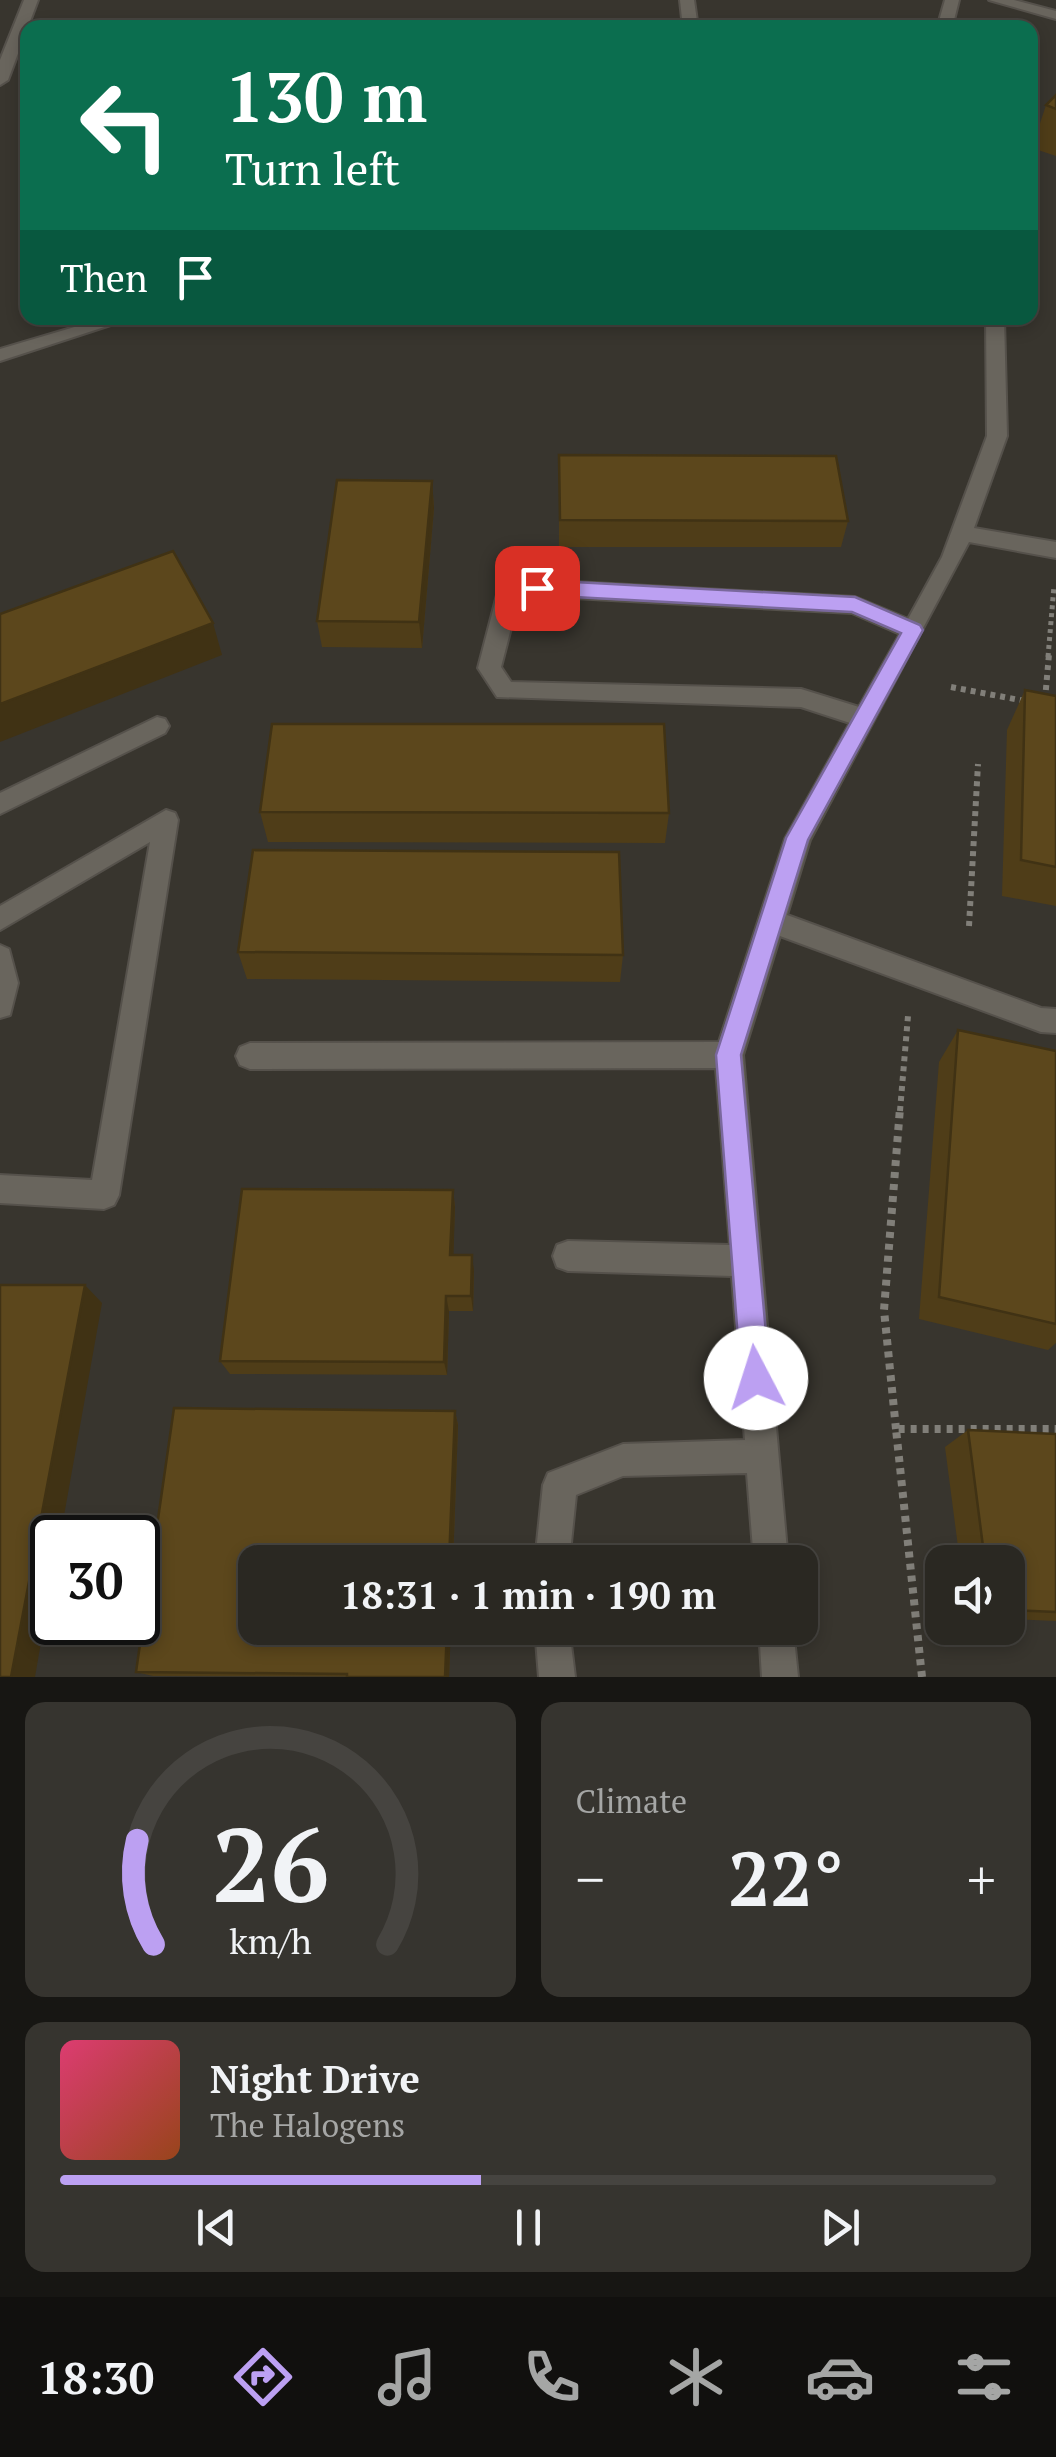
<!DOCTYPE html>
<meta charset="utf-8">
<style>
body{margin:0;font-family:"PT Serif",serif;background:#36342f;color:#f1f3f6;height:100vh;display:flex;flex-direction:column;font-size:38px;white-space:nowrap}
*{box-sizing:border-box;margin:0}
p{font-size:32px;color:#a5a6a5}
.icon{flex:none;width:55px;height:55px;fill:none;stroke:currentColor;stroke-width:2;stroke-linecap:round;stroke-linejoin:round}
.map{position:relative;height:1677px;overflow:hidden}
.panel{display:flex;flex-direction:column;gap:25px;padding:25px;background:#171613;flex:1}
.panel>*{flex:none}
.hud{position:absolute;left:20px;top:20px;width:1018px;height:305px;border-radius:20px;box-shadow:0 5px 15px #0003,0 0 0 2px #464440;background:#0b6e4f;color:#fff;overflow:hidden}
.controls{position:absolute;left:925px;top:1545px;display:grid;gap:20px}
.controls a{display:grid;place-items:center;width:100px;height:100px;border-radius:20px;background:#2a2822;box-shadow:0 5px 15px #0003,0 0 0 2px #464440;font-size:50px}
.speed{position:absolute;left:30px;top:1515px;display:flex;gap:20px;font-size:50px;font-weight:700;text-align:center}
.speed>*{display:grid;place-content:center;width:130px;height:130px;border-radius:50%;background:#2a2822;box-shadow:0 5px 15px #0003,0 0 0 2px #464440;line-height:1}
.speed .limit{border:5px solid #111;border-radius:15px;background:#fff;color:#111}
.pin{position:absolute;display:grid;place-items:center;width:85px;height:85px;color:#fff;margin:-42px;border-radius:20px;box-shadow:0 5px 15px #0006}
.me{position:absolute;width:110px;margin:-55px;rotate:355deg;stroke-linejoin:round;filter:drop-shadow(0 0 8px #0008)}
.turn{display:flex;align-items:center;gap:35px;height:210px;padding:0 40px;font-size:45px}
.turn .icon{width:130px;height:130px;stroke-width:2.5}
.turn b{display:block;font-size:70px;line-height:85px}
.then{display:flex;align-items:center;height:95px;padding:0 40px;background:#0003;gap:20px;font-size:38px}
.big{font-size:75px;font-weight:700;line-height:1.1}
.panel .tile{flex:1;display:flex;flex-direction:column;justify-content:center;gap:15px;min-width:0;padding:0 35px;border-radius:20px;background:#36342f}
.panel .dial{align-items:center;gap:0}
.dial svg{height:260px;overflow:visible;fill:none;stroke:#464440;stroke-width:7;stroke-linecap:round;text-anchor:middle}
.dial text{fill:#f1f3f6;stroke:none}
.song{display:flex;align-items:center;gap:30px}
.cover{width:120px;height:120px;border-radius:15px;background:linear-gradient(135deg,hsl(340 70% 55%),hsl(20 70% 35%))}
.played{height:10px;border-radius:5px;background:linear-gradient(90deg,#bca0f2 45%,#464440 45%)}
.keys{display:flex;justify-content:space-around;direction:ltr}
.heat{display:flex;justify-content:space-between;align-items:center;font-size:55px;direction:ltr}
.panel .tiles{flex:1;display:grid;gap:25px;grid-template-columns:1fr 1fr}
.tile:last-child{grid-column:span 2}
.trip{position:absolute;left:238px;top:1545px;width:580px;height:100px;border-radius:20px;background:#2a2822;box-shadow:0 5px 15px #0003,0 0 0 2px #464440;font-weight:700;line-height:100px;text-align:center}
.menu{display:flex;height:160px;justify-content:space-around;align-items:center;background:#11100e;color:#a5a6a5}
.menu .icon{width:70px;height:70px}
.menu .current{color:#bca0f2}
.menu b{font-size:45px;color:#f1f3f6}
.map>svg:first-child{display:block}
</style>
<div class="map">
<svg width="1056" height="1677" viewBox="0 0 1056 1677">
<rect width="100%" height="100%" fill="#38352e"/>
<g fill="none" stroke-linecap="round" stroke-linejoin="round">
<!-- minor casing -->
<g stroke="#55514b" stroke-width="4">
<g id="minor">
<polygon points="24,0 38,0 8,80 0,85 0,60"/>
<polygon points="680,0 694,0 698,28 683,28"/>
<polygon points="945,0 959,0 952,28 937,28"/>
<polygon points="989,0 1014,0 1056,11 1056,19"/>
<polygon points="105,318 132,318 0,361 0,349"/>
<path d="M986 318H1004L1007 436 974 528 1056 542V558L969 542 810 840 787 915 1041 1008 1056 1009V1033L1041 1032 780 936 743 1055 788 1562H754L747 1473 623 1476 576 1495 569 1562H535L543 1485 548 1473 623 1444 745 1440 732 1276 568 1271 557 1267 553 1256 557 1245 568 1241 730 1245 716 1068 250 1069 240 1065 236 1056 240 1047 250 1043 719 1042 785 839 850 723 801 707 497 697 478 668 497 595 500 589 537 580 855 597 908 619 942 557 987 436ZM537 596 852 613 900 634 859 707 801 689 511 682 501 667 518 601Z"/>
<polygon points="157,717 165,719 169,726 165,733 0,814 0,793"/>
<polygon points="166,810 175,813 178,820 119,1195 114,1205 104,1209 0,1203 0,1175 92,1180 150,842 0,930 0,906"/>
<polygon points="0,945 9,949 18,983 10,1015 0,1018"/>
<polygon points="535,1628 569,1628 575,1677 539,1677"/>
<polygon points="759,1628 793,1628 798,1677 762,1677"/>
</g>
</g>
<!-- path-far2 -->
<polyline stroke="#817f79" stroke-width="5" stroke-dasharray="4 4" stroke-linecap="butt" points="1048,657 1054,586"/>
<!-- path-far1 -->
<g stroke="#817f79" stroke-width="6" stroke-dasharray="5 5" stroke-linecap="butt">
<polyline points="951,687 1025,701"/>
<polyline points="1045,700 1049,654"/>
<polyline points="969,926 978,764"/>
<polyline points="900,1111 908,1016"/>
</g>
<!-- path -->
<g stroke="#817f79" stroke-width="8" stroke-dasharray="6 6" stroke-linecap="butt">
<polyline points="896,1429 884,1310 900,1108"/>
<polyline points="922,1677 896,1429 1056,1429"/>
</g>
<!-- minor -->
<use href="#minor" fill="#69655d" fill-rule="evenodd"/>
</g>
<!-- wall -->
<g fill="#4f3d18">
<polygon points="1056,95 1056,156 1032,148 1046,105"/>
<polygon points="559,455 848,521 841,547 559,547"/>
<polygon points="432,481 434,508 422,648 322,647 317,621"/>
<polygon points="1025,690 1056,696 1056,906 1002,896 1007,730"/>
<polygon points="260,812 669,813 665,843 268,842"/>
<polygon points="238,952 623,955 620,982 247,979"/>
<polygon points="958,1030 1056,1051 1056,1343 1048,1350 919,1319 939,1062"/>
<polygon points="453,1190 455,1207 453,1255 474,1270 473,1311 449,1311 447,1375 230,1374 220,1361"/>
<polygon points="455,1411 458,1425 449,1677 153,1676 136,1672"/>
<polygon points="968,1430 1056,1434 1056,1621 1008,1619 1008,1562 960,1562 945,1447"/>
</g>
<!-- shaded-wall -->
<g fill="#403214">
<polygon points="432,481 434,508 422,648 419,622"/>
<polygon points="213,623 222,655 0,742 0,704"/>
<polygon points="453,1190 455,1207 453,1270 450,1255"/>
<polygon points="472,1255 474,1270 473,1311 471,1296"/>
<polygon points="85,1285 102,1303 60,1538 52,1538 52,1578 35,1677 11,1677"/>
<polygon points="446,1296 449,1311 447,1375 444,1362"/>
<polygon points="455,1411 458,1425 453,1562 449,1562"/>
<polygon points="447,1628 451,1628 449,1677 445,1677"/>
</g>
<!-- building -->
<g fill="#5c471c" stroke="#403214" stroke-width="2.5">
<polygon points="1056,95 1056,109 1046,105"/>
<polygon points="559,455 836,456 848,521 560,520"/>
<polygon points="337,480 432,481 419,622 317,621"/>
<polygon points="173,551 213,623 0,704 0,614"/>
<polygon points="1025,690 1056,696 1056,867 1021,860"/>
<polygon points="272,724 664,724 669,813 260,812"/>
<polygon points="253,850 619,852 623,955 238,952"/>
<polygon points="958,1030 1056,1051 1056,1324 939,1297"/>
<polygon points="242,1189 453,1190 450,1255 472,1255 471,1296 446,1296 444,1362 220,1361"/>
<polygon points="0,1285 85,1285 11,1677 0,1677"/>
<polygon points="174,1408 455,1411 449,1562 255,1562 255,1628 447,1628 445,1677 347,1677 347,1674 136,1672"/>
<polygon points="968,1430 1056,1434 1056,1612 1008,1610 1008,1562 985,1562"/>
</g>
<!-- route -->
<polygon fill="#bca0f2" stroke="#7a689d" stroke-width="2.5" points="537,580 855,597 920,625 923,630 808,840 741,1055 770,1378 766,1388 756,1393 745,1388 741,1378 716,1055 786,838 901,633 852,612 537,595 527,588"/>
</svg>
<div class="controls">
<a><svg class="icon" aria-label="sound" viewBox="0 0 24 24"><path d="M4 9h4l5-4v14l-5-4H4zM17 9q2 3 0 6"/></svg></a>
</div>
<div class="speed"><div class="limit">30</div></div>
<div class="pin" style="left:537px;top:588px;background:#d93025"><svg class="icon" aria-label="arrive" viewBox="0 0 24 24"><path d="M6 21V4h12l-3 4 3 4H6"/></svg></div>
<svg class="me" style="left:756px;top:1378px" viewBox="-20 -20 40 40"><circle r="19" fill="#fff"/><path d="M0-13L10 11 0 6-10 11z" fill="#bca0f2"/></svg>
<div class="trip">18:31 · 1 min · 190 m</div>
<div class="hud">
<div class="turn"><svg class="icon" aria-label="left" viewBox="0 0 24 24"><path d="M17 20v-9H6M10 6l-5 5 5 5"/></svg><div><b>130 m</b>Turn left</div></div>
<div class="then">Then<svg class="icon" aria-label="arrive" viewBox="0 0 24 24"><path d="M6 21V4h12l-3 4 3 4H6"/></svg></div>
</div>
</div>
<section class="panel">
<div class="tiles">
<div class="tile dial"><svg viewBox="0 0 100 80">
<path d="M14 69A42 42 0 1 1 86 69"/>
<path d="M14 69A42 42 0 0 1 9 37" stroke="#bca0f2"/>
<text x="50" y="56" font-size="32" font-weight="700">26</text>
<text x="50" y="72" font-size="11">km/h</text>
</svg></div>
<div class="tile"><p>Climate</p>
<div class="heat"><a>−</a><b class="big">22°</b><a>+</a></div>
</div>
<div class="tile">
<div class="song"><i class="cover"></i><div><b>Night Drive</b><p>The Halogens</p></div></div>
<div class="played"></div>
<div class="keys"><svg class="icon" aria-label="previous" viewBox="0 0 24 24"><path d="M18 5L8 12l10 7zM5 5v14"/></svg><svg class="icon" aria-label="pause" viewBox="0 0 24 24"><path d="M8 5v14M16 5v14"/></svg><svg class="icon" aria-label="next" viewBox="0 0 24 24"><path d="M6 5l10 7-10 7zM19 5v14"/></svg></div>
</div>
</div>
</section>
<nav class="menu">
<b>18:30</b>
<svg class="icon current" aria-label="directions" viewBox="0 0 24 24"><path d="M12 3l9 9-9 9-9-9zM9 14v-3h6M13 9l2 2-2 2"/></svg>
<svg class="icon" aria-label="music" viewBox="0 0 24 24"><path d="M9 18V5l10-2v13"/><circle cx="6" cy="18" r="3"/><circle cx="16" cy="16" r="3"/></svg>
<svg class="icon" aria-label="phone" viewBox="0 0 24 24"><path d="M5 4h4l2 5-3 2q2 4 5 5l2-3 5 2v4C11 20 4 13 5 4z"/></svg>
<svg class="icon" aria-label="climate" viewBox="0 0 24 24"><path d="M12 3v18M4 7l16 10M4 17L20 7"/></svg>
<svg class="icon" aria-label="car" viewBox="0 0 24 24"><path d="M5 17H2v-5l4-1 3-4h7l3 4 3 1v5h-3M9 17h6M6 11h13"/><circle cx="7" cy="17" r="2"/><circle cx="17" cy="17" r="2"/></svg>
<svg class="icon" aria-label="filters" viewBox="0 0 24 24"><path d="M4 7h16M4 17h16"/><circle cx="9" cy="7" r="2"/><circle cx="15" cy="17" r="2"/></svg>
</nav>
